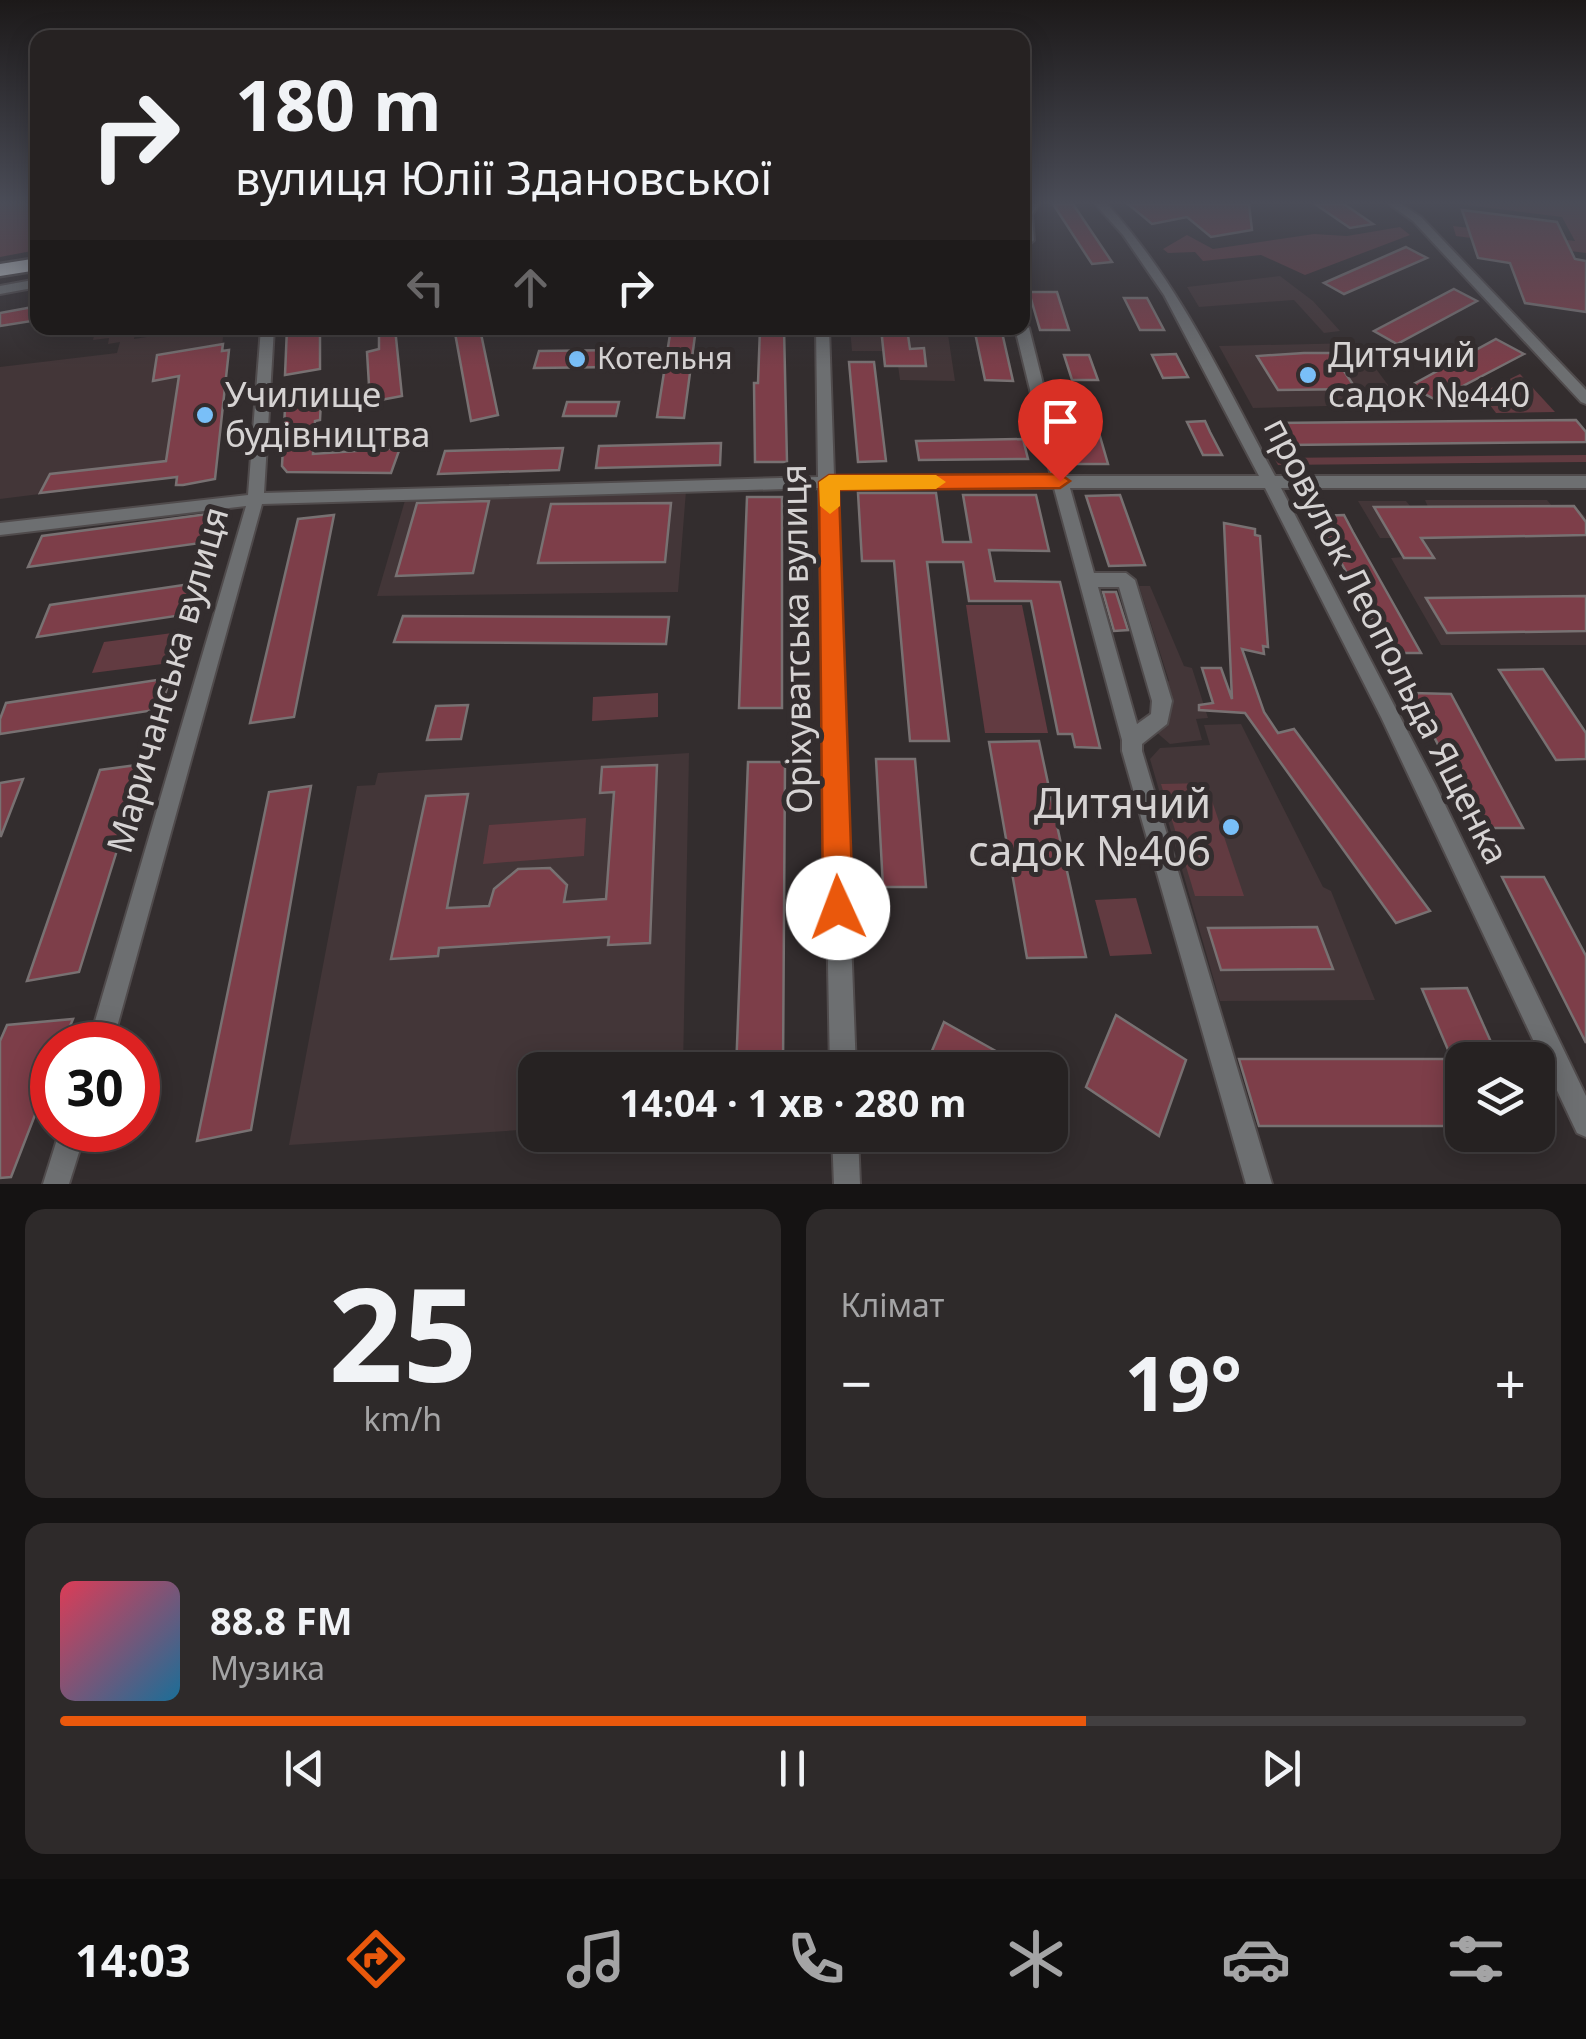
<!DOCTYPE html>
<html lang="uk">
<meta charset="utf-8">
<style>
body{margin:0;font-family:"Noto Sans",sans-serif;background:#2e2a2a;color:#f1f3f6;height:100vh;display:flex;flex-direction:column;font-size:38px;white-space:nowrap}
*{box-sizing:border-box;margin:0}
p{font-size:32px;color:#a4a4a5}
.icon{flex:none;width:55px;height:55px;fill:none;stroke:currentColor;stroke-width:2;stroke-linecap:round;stroke-linejoin:round}
.map{position:relative;height:1184px;overflow:hidden}
.drawer{display:flex;flex-direction:column;gap:25px;padding:25px;background:#151313;flex:1}
.drawer>*{flex:none}
.top-card{position:absolute;left:30px;top:30px;width:1000px;height:305px;border-radius:20px;box-shadow:0 5px 25px #0003,0 0 0 2px #423f40;background:#262222;color:#f1f3f6;overflow:hidden}
.controls{position:absolute;left:1445px;top:1042px;display:grid;gap:20px}
.controls a{display:grid;place-items:center;width:110px;height:110px;border-radius:20px;background:#262222;box-shadow:0 5px 25px #0003,0 0 0 2px #423f40;font-size:50px}
.speed{position:absolute;left:30px;top:1022px;display:flex;gap:20px;font-size:50px;font-weight:700;text-align:center}
.speed>*{display:grid;place-content:center;width:130px;height:130px;border-radius:50%;background:#262222;box-shadow:0 5px 25px #0003,0 0 0 2px #423f40;line-height:1}
.speed .limit{border:15px solid #d22;background:#fff;color:#111}
.pin{position:absolute;display:grid;place-items:center;width:85px;height:85px;color:#fff;margin:-102px -42px;border-radius:50% 50% 50% 0;rotate:-45deg;box-shadow:0 0 10px #0007}
.pin .icon{rotate:45deg}
.me{position:absolute;width:110px;margin:-55px;rotate:358deg;stroke-linejoin:round;filter:drop-shadow(0 0 8px #0008)}
.turn{display:flex;align-items:center;gap:35px;height:210px;padding:0 40px;font-size:45px}
.turn .icon{width:130px;height:130px;stroke-width:2.5}
.turn b{display:block;font-size:70px;line-height:85px}
.lanes{display:flex;align-items:center;height:95px;padding:0 40px;background:#0003;justify-content:center;gap:50px;direction:ltr}
.lanes .off{opacity:.35}
.big{font-size:75px;font-weight:700;line-height:1.1}
.drawer .tile{flex:1;display:flex;flex-direction:column;justify-content:center;gap:15px;min-width:0;padding:0 35px;border-radius:20px;background:#2e2a2a}
.drawer .dial{align-items:center;gap:0}
.dial b{font-size:130px;line-height:1}
.song{display:flex;align-items:center;gap:30px}
.cover{width:120px;height:120px;border-radius:15px;background:linear-gradient(135deg,hsl(350 70% 55%),hsl(200 70% 35%))}
.played{height:10px;border-radius:5px;background:linear-gradient(90deg,#ea580c 70%,#423f40 70%)}
.keys{display:flex;justify-content:space-around;direction:ltr}
.heat{display:flex;justify-content:space-between;align-items:center;font-size:55px;direction:ltr}
.drawer .tiles{flex:1;display:grid;gap:25px;grid-template-columns:1fr 1fr}
.tile:last-child{grid-column:span 2}
.trip{position:absolute;left:518px;top:1052px;width:550px;height:100px;border-radius:20px;background:#262222;box-shadow:0 5px 25px #0003,0 0 0 2px #423f40;font-weight:700;line-height:100px;text-align:center}
.dock{display:flex;height:160px;justify-content:space-around;align-items:center;background:#0f0e0e;color:#a4a4a5}
.dock .icon{width:70px;height:70px}
.dock .selected{color:#ea580c}
.dock b{font-size:45px;color:#f1f3f6}
.map>svg:first-child{display:block}
</style>
<div class="map">
<svg width="1586" height="1184" viewBox="0 0 1586 1184">
<rect width="100%" height="100%" fill="#332d2e"/>
<!-- built -->
<g fill="#433638">
<polygon points="1280,276 1313,301 1340,331 1324,333 1294,300 1199,307 1187,287"/>
<polygon points="122,328 136,328 134,339 204,328 244,328 244,332 223,336 222,351 229,350 225,386 220,388 215,479 183,485 176,485 176,477 0,499 0,367 117,353 120,342 108,344 109,338 93,340 95,332"/>
<polygon points="850,328 947,328 955,381 900,380 896,351 852,351"/>
<polygon points="1357,343 1402,404 1253,408 1219,346"/>
<polygon points="686,491 678,592 377,596 406,497"/>
<polygon points="1425,500 1547,500 1552,506 1574,506 1586,517 1586,645 1441,645 1391,558 1403,557 1392,538 1380,538 1358,501 1406,501 1411,507 1428,507"/>
<polygon points="1139,586 1150,586 1184,666 1192,668 1208,718 1196,719 1202,740 1170,744 1155,731 1169,720 1171,704 1164,682 1169,681"/>
<polygon points="1241,724 1323,887 1331,891 1375,1000 1220,1001 1150,759 1160,748 1210,745 1204,725"/>
<polygon points="689,753 683,1070 535,1070 535,1129 289,1145 357,786 375,785 378,773"/>
</g>
<!-- green -->
<g fill="#623b41">
<polygon points="0,204 37,204 37,250 0,257"/>
<polygon points="1459,204 1586,204 1586,253 1456,236 1453,226 1575,241 1562,217"/>
<polygon points="1400,227 1410,235 1305,275 1261,255 1203,261 1195,252 1168,253 1163,249 1187,235 1213,249 1314,234 1347,236"/>
<polygon points="1520,374 1555,412 1496,413 1481,393"/>
<polygon points="1586,455 1586,462 1278,465 1274,458"/>
<polygon points="966,605 1022,605 1048,733 985,733"/>
<polygon points="180,632 170,663 92,673 104,642"/>
<polygon points="658,693 658,717 592,721 593,697"/>
<polygon points="1206,783 1244,896 1195,896 1161,784"/>
<polygon points="586,818 584,856 483,864 489,825"/>
<polygon points="1136,898 1152,954 1110,956 1095,900"/>
</g>
<!-- building -->
<g fill="#7d3e49" stroke="#787172" stroke-width="2.5">
<polygon points="1053,204 1073,204 1112,262 1092,264"/>
<polygon points="1128,204 1249,204 1252,230 1211,237 1187,217 1152,224"/>
<polygon points="1315,204 1344,204 1373,224 1350,228"/>
<polygon points="1462,210 1557,222 1575,259 1586,261 1586,312 1525,303 1510,263 1478,258"/>
<polygon points="1406,247 1427,258 1344,294 1324,283"/>
<polygon points="1454,289 1477,301 1397,344 1374,331"/>
<polygon points="1029,292 1057,292 1069,330 1040,330"/>
<polygon points="1124,298 1147,298 1164,330 1140,330"/>
<polygon points="38,306 38,320 0,326 0,313"/>
<polygon points="287,328 320,328 320,369 285,375"/>
<polygon points="379,328 395,328 402,396 370,402 367,352 379,349"/>
<polygon points="671,328 696,328 684,418 657,417"/>
<polygon points="760,328 784,328 787,462 755,462 754,383 758,383"/>
<polygon points="881,328 907,328 910,349 924,348 926,366 885,366"/>
<polygon points="974,328 1001,328 1013,381 985,380"/>
<polygon points="480,329 498,415 471,421 455,333"/>
<polygon points="1496,339 1524,354 1436,400 1410,386"/>
<polygon points="223,344 222,351 229,350 215,479 183,485 176,485 177,477 40,493 50,474 166,461 179,376 153,381 157,355"/>
<polygon points="619,350 616,367 534,368 539,351"/>
<polygon points="1304,353 1332,353 1356,389 1278,390 1257,356"/>
<polygon points="1176,354 1188,377 1163,378 1152,355"/>
<polygon points="1064,355 1089,355 1098,380 1072,380"/>
<polygon points="849,362 874,362 886,461 858,462"/>
<polygon points="321,401 320,420 315,421 313,454 400,448 391,473 287,472 282,466 285,408"/>
<polygon points="567,402 619,402 616,416 563,416"/>
<polygon points="1061,409 1092,409 1108,464 1075,464"/>
<polygon points="1576,420 1586,432 1586,442 1286,445 1274,423"/>
<polygon points="1205,421 1210,432 1222,455 1203,455 1187,422"/>
<polygon points="1023,439 1028,459 919,460 916,441"/>
<polygon points="721,443 720,465 596,468 599,446"/>
<polygon points="563,448 559,470 438,474 445,451"/>
<polygon points="858,493 936,493 943,542 971,542 963,495 1036,495 1049,551 989,550 995,581 1060,582 1100,748 1075,747 1072,734 1058,734 1031,601 969,601 963,562 927,562 949,741 910,741 894,561 862,561"/>
<polygon points="1120,495 1145,565 1109,566 1086,496"/>
<polygon points="747,497 782,497 782,708 739,708"/>
<polygon points="489,501 473,573 396,576 417,503"/>
<polygon points="671,503 665,562 538,563 551,504"/>
<polygon points="1574,506 1586,522 1586,535 1421,538 1434,558 1404,558 1374,507"/>
<polygon points="223,512 215,541 28,567 42,536"/>
<polygon points="334,515 294,717 250,723 298,519"/>
<polygon points="1344,515 1353,532 1421,653 1390,653 1316,516"/>
<polygon points="1224,523 1255,529 1255,535 1260,536 1268,647 1263,646 1264,654 1242,649 1264,712 1278,733 1294,729 1430,911 1396,923 1245,713 1199,710 1199,705 1213,703 1202,668 1221,668 1232,699"/>
<polygon points="197,583 189,614 37,637 50,605"/>
<polygon points="1103,592 1116,592 1128,630 1114,631"/>
<polygon points="1586,596 1586,631 1447,633 1426,598"/>
<polygon points="403,616 669,617 666,644 394,642"/>
<polygon points="1543,669 1586,733 1586,759 1556,760 1499,670"/>
<polygon points="170,678 161,709 0,734 0,719 6,703"/>
<polygon points="1412,693 1451,694 1523,828 1480,828"/>
<polygon points="468,705 461,739 427,740 436,706"/>
<polygon points="1039,741 1061,844 1086,957 1027,958 989,742"/>
<polygon points="876,759 915,759 926,887 883,887"/>
<polygon points="748,762 785,762 783,1070 736,1070"/>
<polygon points="144,764 79,972 27,981 100,770"/>
<polygon points="657,765 650,943 608,945 609,937 439,948 438,956 391,959 426,796 468,794 447,908 489,906 494,889 518,869 550,868 567,885 564,902 606,899 614,792 600,793 602,767"/>
<polygon points="23,779 1,836 0,836 0,783"/>
<polygon points="311,786 251,1130 197,1141 269,792"/>
<polygon points="1502,877 1544,877 1586,956 1586,1043"/>
<polygon points="1317,927 1333,969 1221,970 1208,928"/>
<polygon points="1467,988 1499,1060 1462,1060 1462,1126 1259,1126 1239,1059 1452,1059 1422,989"/>
<polygon points="1116,1015 1186,1060 1159,1136 1086,1087"/>
<polygon points="73,1019 62,1045 52,1045 52,1071 11,1177 0,1178 0,1041 7,1025"/>
<polygon points="944,1022 1010,1059 1005,1070 924,1070"/>
</g>
<g fill="none" stroke-linecap="round" stroke-linejoin="round">
<!-- street casing -->
<g stroke="#504b4c" stroke-width="4">
<g id="street">
<polygon points="1028,204 1039,204 1032,215 1034,240 1022,251 1022,212"/>
<path d="M1095 204H1107C1180 284 1224 382 1275 476H1586V488H1281L1436 786 1586 1096V1137L1577 1133 1381 717 1265 488H1070L1094 573H1126L1135 580 1172 701 1167 724 1142 744V751L1272 1184H1246L1122 751V740L1054 488H834L856 1070H830L819 488 262 504 112 1045H88L246 506 0 535V523L248 495 261 328H274L264 493 818 477 816 328H829L834 476H1051L1015 328H1022V324L1029 328 1066 476H1259L1164 295 1123 235ZM1098 587H1119L1152 701 1151 714 1137 724Z"/>
<polygon points="1389,204 1401,204 1421,217 1586,390 1586,404 1581,402 1413,221"/>
<polygon points="38,279 38,287 0,294 0,286"/>
<polygon points="60,1130 86,1130 69,1184 43,1184"/>
<polygon points="832,1135 858,1135 860,1184 834,1184"/>
</g>
</g>
<!-- highway casing -->
<g stroke="#504b4c" stroke-width="5">
<polygon id="highway" points="38,258 38,270 0,276 0,264"/>
</g>
<!-- street -->
<use href="#street" fill="#6d6f71" fill-rule="evenodd"/>
<!-- highway -->
<use href="#highway" fill="#c3c8cd" fill-rule="evenodd"/>
</g>
<!-- sky -->
<linearGradient id="sky" x2="0" y2="1"><stop stop-color="#1c1919"/><stop offset="0.55" stop-color="#4a4c57"/><stop offset="1" stop-color="#4a4c57" stop-opacity="0"/></linearGradient>
<rect width="1586" height="369" fill="url(#sky)"/>
<!-- route -->
<polygon fill="#ea580c" stroke="#983908" stroke-width="2.5" points="1060,474 1070,481 1060,488 839,490 853,908 848,918 838,922 828,918 823,908 819,482 829,475"/>
<!-- slow -->
<polygon fill="#f59e0b" points="829,475 936,475 946,482 936,489 840,490 840,506 830,514 820,506 819,482"/>
<!-- markers -->
<g fill="#79bff8" stroke="#332d2e" stroke-width="4">
<circle cx="577" cy="359" r="10"/>
<circle cx="1308" cy="375" r="10"/>
<circle cx="205" cy="415" r="10"/>
<circle cx="1231" cy="827" r="10"/>
</g>
<g text-anchor="middle" stroke-width="10" stroke-linejoin="round" paint-order="stroke">
<!-- far-poi labels -->
<g font-size="30" fill="#d6d3d3" stroke="#332d2e" text-anchor="start">
<text x="597" y="369">Котельня</text>
</g>
<!-- poi labels -->
<g font-size="35" fill="#d6d3d3" stroke="#332d2e" text-anchor="start">
<text x="1328" y="367">Дитячий<tspan x="1328" dy="40">садок №440</tspan></text>
<text x="225" y="407">Училище<tspan x="225" dy="40">будівництва</tspan></text>
</g>
<!-- street labels -->
<g font-size="35" fill="#d6d3d3" stroke="#332d2e">
<text transform="translate(797 639) rotate(-91)" y="12">Оріхуватська вулиця</text>
<text transform="translate(1386 641) rotate(63)" y="12">провулок Леопольда Ященка</text>
<text transform="translate(168 680) rotate(-74)" y="12">Маричанська вулиця</text>
</g>
<!-- near-poi labels -->
<g font-size="42" fill="#d6d3d3" stroke="#332d2e" text-anchor="end">
<text x="1211" y="818">Дитячий<tspan x="1211" dy="48">садок №406</tspan></text>
</g>
</g>
</svg>
<div class="controls">
<a><svg class="icon" aria-label="layers" viewBox="0 0 24 24"><path d="M12 4l9 5-9 5-9-5zM3 14l9 5 9-5"/></svg></a>
</div>
<div class="speed"><div class="limit">30</div></div>
<div class="pin" style="left:1060px;top:481px;background:#d93025"><svg class="icon" aria-label="arrive" viewBox="0 0 24 24"><path d="M6 21V4h12l-3 4 3 4H6"/></svg></div>
<svg class="me" style="left:838px;top:908px" viewBox="-20 -20 40 40"><circle r="19" fill="#fff"/><path d="M0-13L10 11 0 6-10 11z" fill="#ea580c"/></svg>
<div class="trip">14:04 · 1 хв · 280 m</div>
<div class="top-card">
<div class="turn"><svg class="icon" aria-label="right" viewBox="0 0 24 24"><path d="M7 20v-9h11M14 6l5 5-5 5"/></svg><div><b>180 m</b>вулиця Юлії Здановської</div></div>
<div class="lanes"><svg class="icon off" aria-label="left" viewBox="0 0 24 24"><path d="M17 20v-9H6M10 6l-5 5 5 5"/></svg><svg class="icon off" aria-label="ahead" viewBox="0 0 24 24"><path d="M12 20V5M6 11l6-6 6 6"/></svg><svg class="icon" aria-label="right" viewBox="0 0 24 24"><path d="M7 20v-9h11M14 6l5 5-5 5"/></svg></div>
</div>
</div>
<section class="drawer">
<div class="tiles">
<div class="tile dial"><b>25</b><p>km/h</p></div>
<div class="tile"><p>Клімат</p>
<div class="heat"><a>−</a><b class="big">19°</b><a>+</a></div>
</div>
<div class="tile">
<div class="song"><i class="cover"></i><div><b>88.8 FM</b><p>Музика</p></div></div>
<div class="played"></div>
<div class="keys"><svg class="icon" aria-label="previous" viewBox="0 0 24 24"><path d="M18 5L8 12l10 7zM5 5v14"/></svg><svg class="icon" aria-label="pause" viewBox="0 0 24 24"><path d="M8 5v14M16 5v14"/></svg><svg class="icon" aria-label="next" viewBox="0 0 24 24"><path d="M6 5l10 7-10 7zM19 5v14"/></svg></div>
</div>
</div>
</section>
<nav class="dock">
<b>14:03</b>
<svg class="icon selected" aria-label="directions" viewBox="0 0 24 24"><path d="M12 3l9 9-9 9-9-9zM9 14v-3h6M13 9l2 2-2 2"/></svg>
<svg class="icon" aria-label="music" viewBox="0 0 24 24"><path d="M9 18V5l10-2v13"/><circle cx="6" cy="18" r="3"/><circle cx="16" cy="16" r="3"/></svg>
<svg class="icon" aria-label="phone" viewBox="0 0 24 24"><path d="M5 4h4l2 5-3 2q2 4 5 5l2-3 5 2v4C11 20 4 13 5 4z"/></svg>
<svg class="icon" aria-label="climate" viewBox="0 0 24 24"><path d="M12 3v18M4 7l16 10M4 17L20 7"/></svg>
<svg class="icon" aria-label="car" viewBox="0 0 24 24"><path d="M5 17H2v-5l4-1 3-4h7l3 4 3 1v5h-3M9 17h6M6 11h13"/><circle cx="7" cy="17" r="2"/><circle cx="17" cy="17" r="2"/></svg>
<svg class="icon" aria-label="filters" viewBox="0 0 24 24"><path d="M4 7h16M4 17h16"/><circle cx="9" cy="7" r="2"/><circle cx="15" cy="17" r="2"/></svg>
</nav>
